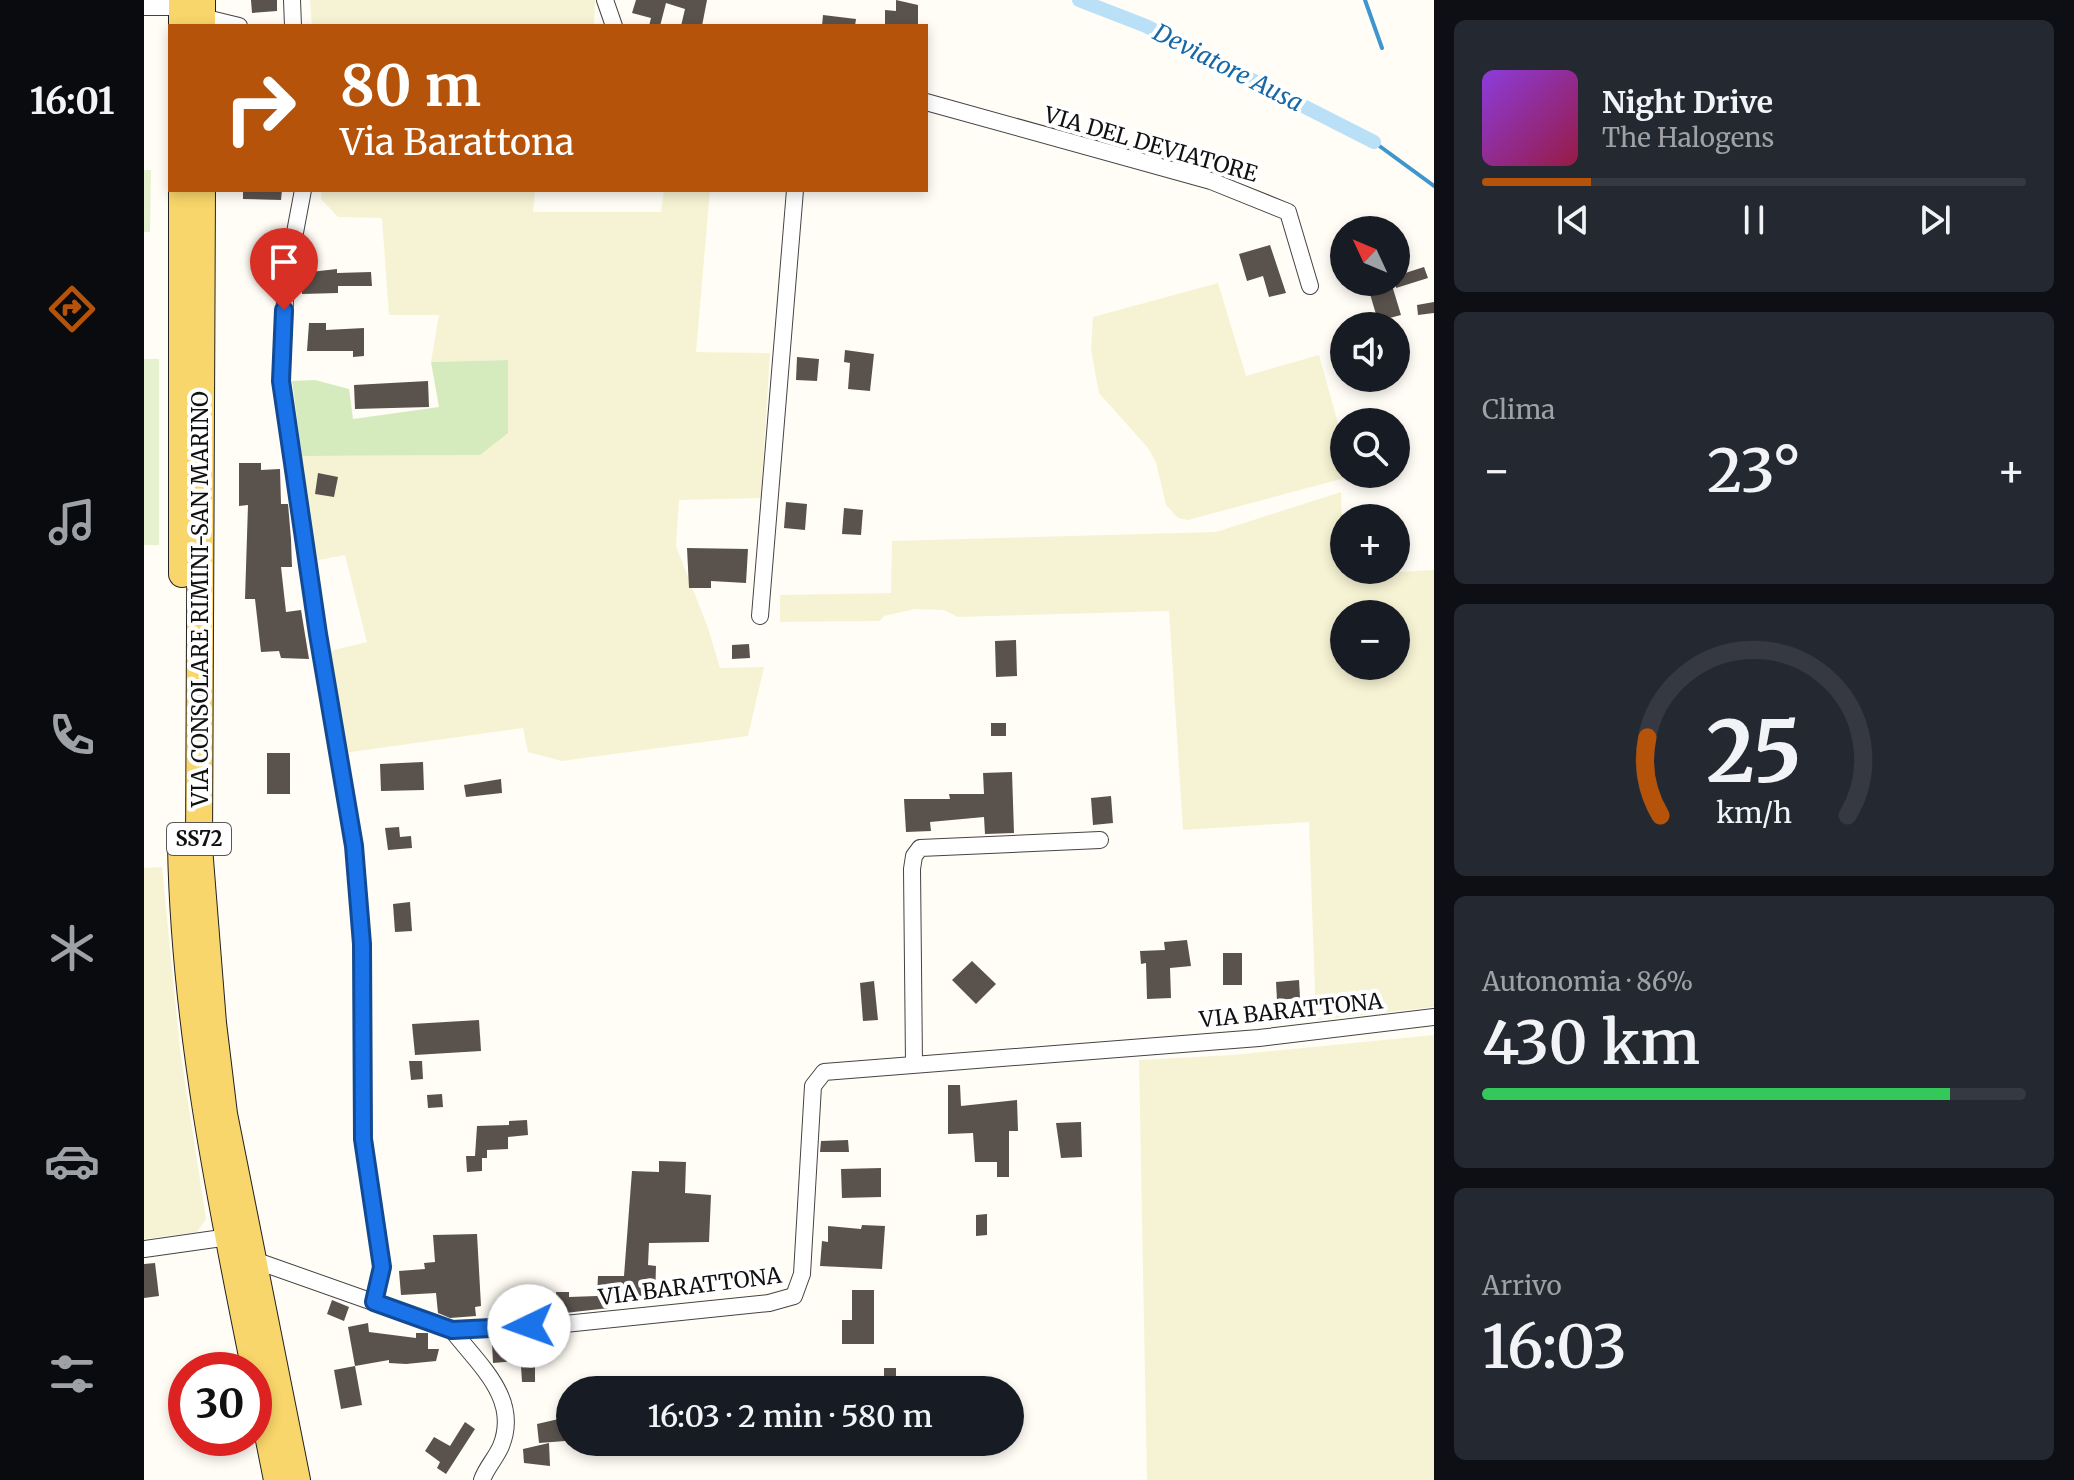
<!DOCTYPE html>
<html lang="it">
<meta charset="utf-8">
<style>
body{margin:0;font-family:Merriweather,serif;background:#242831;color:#f1f3f6;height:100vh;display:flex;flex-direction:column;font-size:30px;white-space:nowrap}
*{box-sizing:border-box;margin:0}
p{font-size:26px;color:#9ea1a6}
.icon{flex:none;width:44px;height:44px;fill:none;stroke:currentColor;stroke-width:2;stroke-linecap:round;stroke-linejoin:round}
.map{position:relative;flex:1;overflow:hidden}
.panel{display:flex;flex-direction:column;gap:20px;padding:20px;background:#0d0f14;width:640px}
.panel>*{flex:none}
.hud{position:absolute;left:24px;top:24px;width:760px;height:168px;border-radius:0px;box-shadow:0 4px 12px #0003;background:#b45309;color:#fff;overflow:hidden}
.needle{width:52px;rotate:314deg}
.controls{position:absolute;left:1186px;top:216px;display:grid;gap:16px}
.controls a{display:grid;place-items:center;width:80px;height:80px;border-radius:50%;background:#171b24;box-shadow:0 4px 12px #0003;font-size:40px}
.speed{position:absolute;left:24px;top:1352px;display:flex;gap:16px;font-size:40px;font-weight:700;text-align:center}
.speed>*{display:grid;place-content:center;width:104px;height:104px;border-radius:50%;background:#171b24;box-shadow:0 4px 12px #0003;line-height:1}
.speed .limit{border:12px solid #d22;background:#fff;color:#111}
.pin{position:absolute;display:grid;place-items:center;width:68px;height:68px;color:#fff;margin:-82px -34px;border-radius:50% 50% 50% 0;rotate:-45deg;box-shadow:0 0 8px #0007}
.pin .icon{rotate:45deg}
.me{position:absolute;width:88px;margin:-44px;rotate:267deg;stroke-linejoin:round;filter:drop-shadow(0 0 6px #0008)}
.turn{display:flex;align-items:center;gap:28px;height:168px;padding:0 40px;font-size:36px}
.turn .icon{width:104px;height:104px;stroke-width:2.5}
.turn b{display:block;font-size:56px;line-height:68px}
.big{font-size:60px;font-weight:600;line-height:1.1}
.panel .tile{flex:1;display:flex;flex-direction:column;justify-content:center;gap:12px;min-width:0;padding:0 28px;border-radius:12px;background:#242831}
.panel .dial{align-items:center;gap:0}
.dial svg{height:208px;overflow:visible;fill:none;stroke:#363941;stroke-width:7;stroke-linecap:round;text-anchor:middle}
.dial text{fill:#f1f3f6;stroke:none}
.song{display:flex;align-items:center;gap:24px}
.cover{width:96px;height:96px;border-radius:12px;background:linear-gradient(135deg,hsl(270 70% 55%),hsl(340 70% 35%))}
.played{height:8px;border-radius:4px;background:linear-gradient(90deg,#b45309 20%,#363941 20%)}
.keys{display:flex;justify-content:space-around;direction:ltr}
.heat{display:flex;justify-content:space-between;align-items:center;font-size:44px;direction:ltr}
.charge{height:12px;border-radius:6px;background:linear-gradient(90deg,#34c759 86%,#363941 0)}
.trip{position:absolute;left:412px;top:1376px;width:468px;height:80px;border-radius:40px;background:#171b24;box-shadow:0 4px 12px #0003;font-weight:600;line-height:80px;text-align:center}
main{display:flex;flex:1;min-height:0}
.tabs{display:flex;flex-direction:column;width:144px;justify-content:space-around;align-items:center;background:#090b0e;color:#9ea1a6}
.tabs .icon{width:56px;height:56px}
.tabs .active{color:#b45309}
.tabs b{font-size:36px;color:#f1f3f6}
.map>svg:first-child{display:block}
</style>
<main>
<nav class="tabs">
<b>16:01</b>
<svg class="icon active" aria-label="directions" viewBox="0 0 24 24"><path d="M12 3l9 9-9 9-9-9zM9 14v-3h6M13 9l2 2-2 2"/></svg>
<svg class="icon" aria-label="music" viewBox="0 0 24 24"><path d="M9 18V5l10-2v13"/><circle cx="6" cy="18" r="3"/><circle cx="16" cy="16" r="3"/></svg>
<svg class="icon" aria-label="phone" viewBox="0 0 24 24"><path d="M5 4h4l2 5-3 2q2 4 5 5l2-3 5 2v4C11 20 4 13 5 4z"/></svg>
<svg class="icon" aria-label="climate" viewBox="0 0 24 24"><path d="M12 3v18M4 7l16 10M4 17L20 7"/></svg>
<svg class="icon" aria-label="car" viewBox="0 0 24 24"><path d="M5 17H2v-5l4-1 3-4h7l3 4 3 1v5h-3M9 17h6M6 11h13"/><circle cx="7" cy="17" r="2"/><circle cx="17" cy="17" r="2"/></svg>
<svg class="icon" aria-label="filters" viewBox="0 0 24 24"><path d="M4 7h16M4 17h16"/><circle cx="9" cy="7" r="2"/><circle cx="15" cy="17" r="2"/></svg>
</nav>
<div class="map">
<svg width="1290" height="1480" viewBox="0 0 1290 1480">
<rect width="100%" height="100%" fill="#fffdf5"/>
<!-- farmland -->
<g fill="#f6f3d4" fill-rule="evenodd">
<polygon points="166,0 451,0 450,26 168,26"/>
<polygon points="178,190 391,190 389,212 517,212 520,190 566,190 552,352 626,353 617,498 535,500 532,546 564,628 576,668 620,667 604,736 418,761 384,752 379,728 200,753 182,652 223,642 201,555 170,561 158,456 336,455 364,360 287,362 295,315 245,315 238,218 194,217 177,199"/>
<polygon points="1074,283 1102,376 1175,355 1200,445 1200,474 1208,476 1044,520 1034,518 1022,505 1012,462 1004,448 955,393 947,350 949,317"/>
<path d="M1197 492 1200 570 1203 575 1290 570V1007L1172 1020 1165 822 1039 830 1025 611 814 617 800 610 771 609 740 616 736 621 636 622V595L747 593 748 541 1072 532ZM1252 614V666H1200V614Z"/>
<polygon points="18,867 36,1050 62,1219 53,1232 0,1239 0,868"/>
<polygon points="1290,1035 1290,1480 1003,1480 995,1060 1089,1055"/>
</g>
<!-- green -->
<polygon fill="#d5ebbd" points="364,360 364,433 336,455 158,456 148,381 171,380 205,389 209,419 295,407 287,362"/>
<!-- pitch -->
<g fill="#e6f2cf">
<polygon points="0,170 7,170 6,232 0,232"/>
<rect x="0" y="359" width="15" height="186"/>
</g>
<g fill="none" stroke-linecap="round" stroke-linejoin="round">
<!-- stream -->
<g stroke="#3f96cf" stroke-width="4">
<polyline points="1221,0 1238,48"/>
<polyline points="1230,142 1290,186"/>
</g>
<!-- canal -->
<polyline stroke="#b9e0f7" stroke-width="14" points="935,0 1002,26 1230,142"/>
</g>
<!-- building -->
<g fill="#5a524d">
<polygon points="107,0 133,0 133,11 108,13"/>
<polygon points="492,0 563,0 558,26 537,26 541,9 522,3 516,26 505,26 507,18 488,13"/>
<polygon points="752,0 774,5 774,26 741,26 741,10 752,11"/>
<polygon points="679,15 712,19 711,26 678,26"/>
<polygon points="99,190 138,190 137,200 99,199"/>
<polygon points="1126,245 1142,293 1125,297 1119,276 1103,281 1095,254"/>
<polygon points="1280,267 1284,278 1252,288 1252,276"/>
<polygon points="193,269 193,273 227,272 228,286 194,286 194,293 158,294 157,273"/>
<polygon points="1231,282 1247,282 1257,315 1234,321 1223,284"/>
<polygon points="1290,302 1290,313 1274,315 1273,305"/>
<polygon points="165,323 182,323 182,330 220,328 220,356 209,357 209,351 163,351"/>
<polygon points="701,350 730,354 726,391 704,389 706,363 700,362"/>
<polygon points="653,357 675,359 673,381 652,380"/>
<polygon points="284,381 285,407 211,409 210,385"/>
<polygon points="95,463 117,463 117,470 136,469 137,504 144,504 147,539 148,567 137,567 142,612 157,610 165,659 137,658 135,651 117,652 111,599 101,599 104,505 95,506"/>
<polygon points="174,473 194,477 190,497 171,494"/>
<polygon points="642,502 663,504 661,530 640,528"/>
<polygon points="700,508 719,510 717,535 698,534"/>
<polygon points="543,548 604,549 602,583 567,581 567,588 545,588"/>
<polygon points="872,640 873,676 852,677 851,641"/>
<polygon points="605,644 606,658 588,659 588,645"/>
<rect x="847" y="723" width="15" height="13"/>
<rect x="123" y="753" width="23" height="41"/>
<polygon points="279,762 280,790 237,791 236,764"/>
<polygon points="868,772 870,833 841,834 840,817 786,822 787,831 762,832 760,799 806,799 805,794 840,794 839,773"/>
<polygon points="357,779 358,793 322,797 320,785"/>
<polygon points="967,796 969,823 949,825 947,798"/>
<polygon points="255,827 256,837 267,836 268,848 244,850 241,828"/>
<polygon points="266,902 268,931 251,932 249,904"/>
<polygon points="1043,940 1047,966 1026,968 1027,998 1003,999 1002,963 997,964 996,951 1021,950 1020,942"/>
<rect x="1079" y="953" width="19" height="32"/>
<polygon points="828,961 852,984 832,1004 808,980"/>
<polygon points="1155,980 1156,998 1133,1000 1132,982"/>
<polygon points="730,981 734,1020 719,1021 716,983"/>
<polygon points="335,1020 337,1051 271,1055 268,1024"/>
<polygon points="265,1061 278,1061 279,1079 267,1080"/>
<polygon points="804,1085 816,1085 817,1106 873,1100 874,1131 865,1131 865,1177 853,1177 853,1162 831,1162 829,1133 804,1134"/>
<polygon points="298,1094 299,1107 284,1108 283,1095"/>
<polygon points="383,1120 384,1135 364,1137 364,1149 343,1150 343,1158 338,1158 338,1171 323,1172 322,1156 331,1156 333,1126 365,1125 365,1121"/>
<polygon points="937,1122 938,1157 917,1158 912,1123"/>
<polygon points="704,1140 705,1152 676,1152 677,1141"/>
<polygon points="515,1161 542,1162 541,1193 567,1195 565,1242 505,1243 504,1265 512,1266 511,1298 466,1295 465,1308 412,1314 412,1292 425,1292 425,1297 453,1296 454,1276 480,1276 488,1171 515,1172"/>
<polygon points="737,1168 737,1197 698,1198 697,1169"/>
<polygon points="843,1214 843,1235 832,1236 832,1215"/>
<polygon points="718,1225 741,1226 738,1269 676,1266 678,1241 684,1242 684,1226 717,1229"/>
<polygon points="333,1234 337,1306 331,1307 332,1316 306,1318 294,1313 292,1293 257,1295 255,1271 281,1269 280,1263 291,1262 289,1235"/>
<polygon points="11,1263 15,1296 0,1298 0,1264"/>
<polygon points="708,1290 730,1290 730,1344 698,1344 698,1320 708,1320"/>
<polygon points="188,1300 205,1307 200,1321 183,1314"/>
<polygon points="224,1323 225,1332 272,1338 272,1333 284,1333 284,1349 295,1349 292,1361 262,1364 245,1363 245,1360 211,1366 204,1327"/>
<polygon points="370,1341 371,1361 349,1363 348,1343"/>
<polygon points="391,1365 391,1382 378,1382 377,1366"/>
<polygon points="211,1366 218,1405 197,1409 190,1370"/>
<rect x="740" y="1368" width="12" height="16"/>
<polygon points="419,1418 421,1441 395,1443 393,1424"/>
<polygon points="321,1422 331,1429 302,1474 293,1468 296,1462 281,1451 290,1437 306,1446"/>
<polygon points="405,1443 406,1466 380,1463 379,1449"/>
</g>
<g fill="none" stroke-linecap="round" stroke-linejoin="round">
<!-- minor casing -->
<g stroke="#444" stroke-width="18">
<g id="minor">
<polyline points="148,0 149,26"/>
<polyline points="461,0 470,26"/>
<polyline points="0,7 38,7 58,17 95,26"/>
<polyline points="782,102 1067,181 1144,212 1166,286"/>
<polyline points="159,190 142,280 137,381 174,634 210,846 218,944 219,1139 238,1267 230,1302"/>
<polyline points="616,616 651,190"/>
<polyline points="770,1063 768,869 770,856 776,848 956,840"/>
<polyline points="0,1249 85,1237 110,1260 308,1330 411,1325 625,1303 650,1296 658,1274 669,1086 680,1072 1115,1038 1290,1017"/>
<path d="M308 1330C336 1366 376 1399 357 1446 352 1458 342 1468 338 1480"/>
</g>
</g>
<!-- primary casing -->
<g stroke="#222" stroke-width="28">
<g id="primary">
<polyline points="38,26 38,0"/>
<polyline points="58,26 58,0"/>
<polyline points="58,190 55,847 69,1023 80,1114 153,1480"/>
<polyline points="38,574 38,190"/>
<path d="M37 846C41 1060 92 1271 133 1480"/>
</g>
</g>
<!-- minor -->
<use href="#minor" stroke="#fff" stroke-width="16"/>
<!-- primary -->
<use href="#primary" stroke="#f9d66b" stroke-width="26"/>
</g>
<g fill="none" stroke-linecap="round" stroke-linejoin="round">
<!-- route casing -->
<g stroke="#114b97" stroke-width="20">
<polyline id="route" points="140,310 137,381 174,634 210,846 218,944 219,1139 238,1267 230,1302 308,1330 385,1326"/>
</g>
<!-- route -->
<use href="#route" stroke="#1a73e8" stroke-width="14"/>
</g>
<g text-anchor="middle" stroke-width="8" stroke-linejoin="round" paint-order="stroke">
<!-- shield labels -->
<rect fill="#fff" stroke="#585858" stroke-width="2" x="23" y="823" width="64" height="32" rx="6"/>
<g font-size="20" font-weight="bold" fill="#111">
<text x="55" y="846">SS72</text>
</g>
<!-- street labels -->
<g font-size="22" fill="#111" stroke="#fff">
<text transform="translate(1007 144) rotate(16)" y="8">VIA DEL DEVIATORE</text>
<text transform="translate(56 599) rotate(-90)" y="8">VIA CONSOLARE RIMINI-SAN MARINO</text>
<text transform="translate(1147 1010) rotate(-6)" y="8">VIA BARATTONA</text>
<text transform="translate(546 1286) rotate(-7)" y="8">VIA BARATTONA</text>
</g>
<!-- water labels -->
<g font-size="24" font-style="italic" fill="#1768a6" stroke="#fff">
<text transform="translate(1084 68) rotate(27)" y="8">Deviatore Ausa</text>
</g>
</g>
</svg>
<div class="controls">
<a><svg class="needle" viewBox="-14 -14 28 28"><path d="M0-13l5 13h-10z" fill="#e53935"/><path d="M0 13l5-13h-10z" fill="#9ea1a6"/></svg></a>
<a><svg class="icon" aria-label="sound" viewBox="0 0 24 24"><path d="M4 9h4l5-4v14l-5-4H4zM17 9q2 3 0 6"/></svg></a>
<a><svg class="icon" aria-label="search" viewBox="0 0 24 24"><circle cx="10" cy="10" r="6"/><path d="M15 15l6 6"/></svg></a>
<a>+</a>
<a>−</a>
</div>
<div class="speed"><div class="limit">30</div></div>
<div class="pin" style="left:140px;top:310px;background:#d93025"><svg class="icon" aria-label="arrive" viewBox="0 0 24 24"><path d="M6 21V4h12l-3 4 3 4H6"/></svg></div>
<svg class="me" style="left:385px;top:1326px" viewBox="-20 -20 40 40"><circle r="19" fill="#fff"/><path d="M0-13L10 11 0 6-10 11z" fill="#1a73e8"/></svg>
<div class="trip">16:03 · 2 min · 580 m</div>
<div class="hud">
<div class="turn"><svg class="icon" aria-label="right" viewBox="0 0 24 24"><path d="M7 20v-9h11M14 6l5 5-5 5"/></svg><div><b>80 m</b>Via Barattona</div></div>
</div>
</div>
<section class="panel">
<div class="tile">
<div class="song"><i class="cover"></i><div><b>Night Drive</b><p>The Halogens</p></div></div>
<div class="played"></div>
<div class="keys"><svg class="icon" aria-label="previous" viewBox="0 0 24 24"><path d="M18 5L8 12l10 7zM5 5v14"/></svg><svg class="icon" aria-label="pause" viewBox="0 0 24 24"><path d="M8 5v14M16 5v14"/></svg><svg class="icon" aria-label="next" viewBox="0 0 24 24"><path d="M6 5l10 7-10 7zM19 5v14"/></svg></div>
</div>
<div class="tile"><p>Clima</p>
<div class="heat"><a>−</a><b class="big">23°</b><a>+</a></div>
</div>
<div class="tile dial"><svg viewBox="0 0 100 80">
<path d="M14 69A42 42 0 1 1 86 69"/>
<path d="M14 69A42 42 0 0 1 9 39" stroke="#b45309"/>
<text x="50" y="56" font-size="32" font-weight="700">25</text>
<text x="50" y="72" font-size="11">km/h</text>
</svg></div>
<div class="tile"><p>Autonomia · 86%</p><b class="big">430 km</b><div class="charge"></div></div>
<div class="tile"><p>Arrivo</p><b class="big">16:03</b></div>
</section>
</main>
